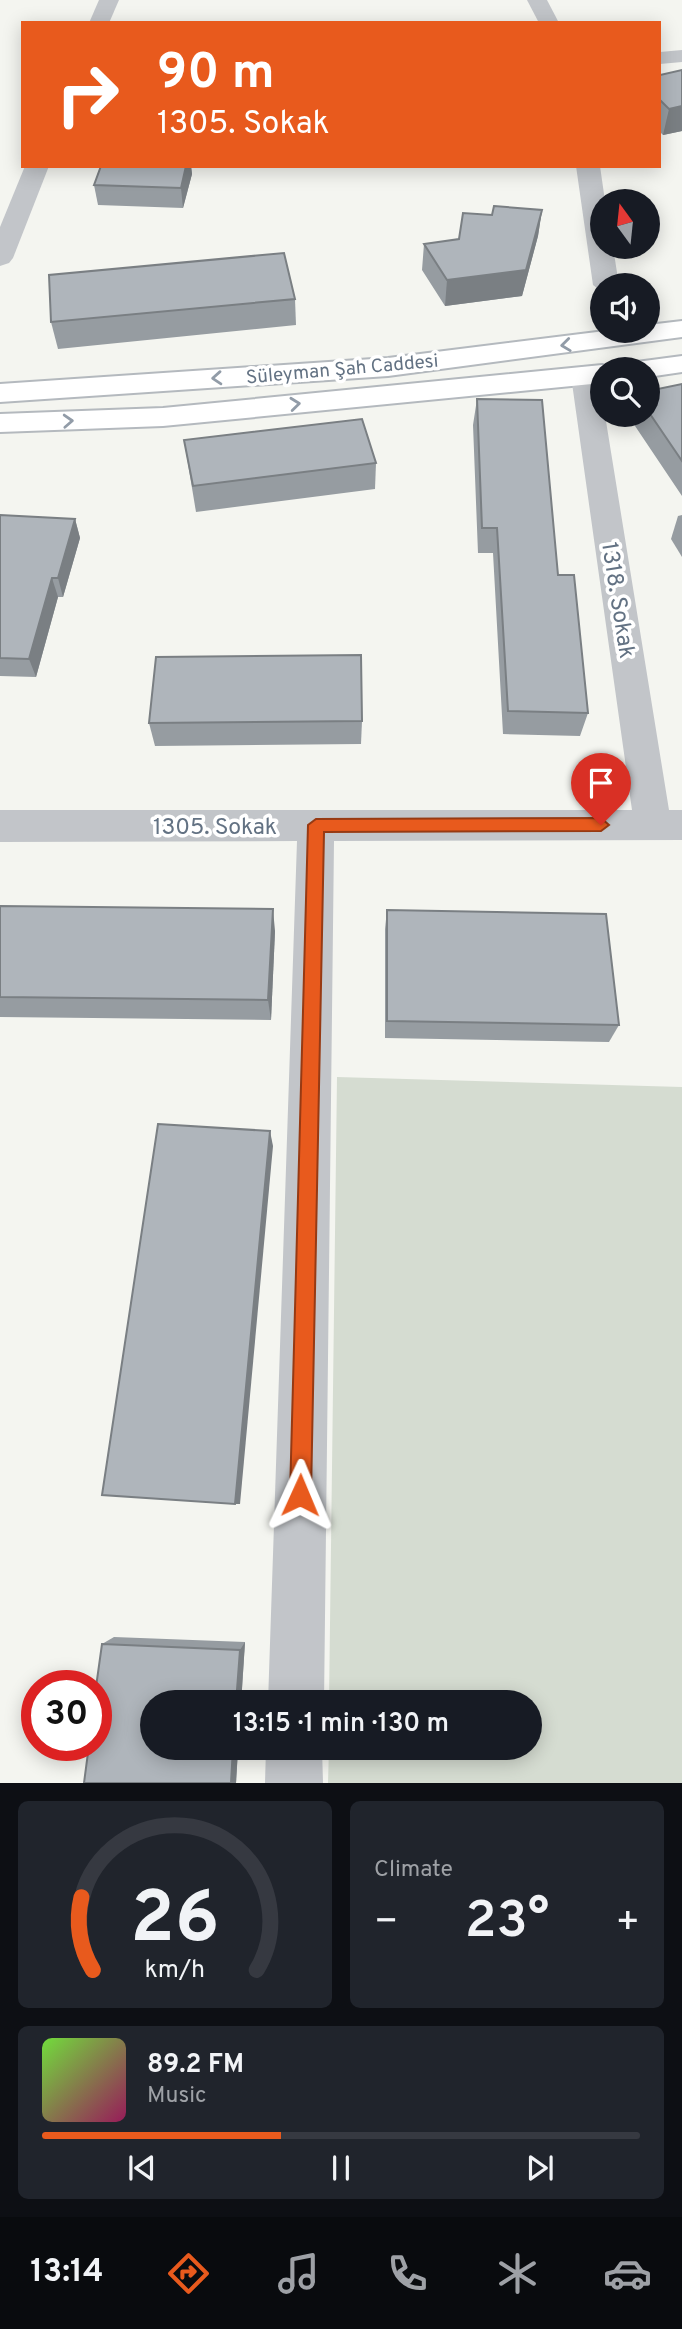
<!DOCTYPE html>
<meta charset="utf-8">
<style>
body{margin:0;font-family:Overpass,sans-serif;background:#20242c;color:#f1f3f6;height:100vh;display:flex;flex-direction:column;font-size:26px;white-space:nowrap}
*{box-sizing:border-box;margin:0}
p{font-size:23px;color:#9ea1a6}
.icon{flex:none;width:38px;height:38px;fill:none;stroke:currentColor;stroke-width:2;stroke-linecap:round;stroke-linejoin:round}
.map{position:relative;height:1783px;overflow:hidden}
.sheet{display:flex;flex-direction:column;gap:18px;padding:18px;background:#0d0f14;flex:1}
.sheet>*{flex:none}
.hud{position:absolute;left:21px;top:21px;width:640px;height:147px;border-radius:0px;box-shadow:0 4px 18px #0003;background:#e85a1d;color:#fff;overflow:hidden}
.needle{width:46px;rotate:345deg}
.fabs{position:absolute;left:590px;top:189px;display:grid;gap:14px}
.fabs a{display:grid;place-items:center;width:70px;height:70px;border-radius:50%;background:#171b24;box-shadow:0 4px 18px #0003;font-size:35px}
.speed{position:absolute;left:21px;top:1670px;display:flex;gap:14px;font-size:35px;font-weight:700;text-align:center}
.speed>*{display:grid;place-content:center;width:91px;height:91px;border-radius:50%;background:#171b24;box-shadow:0 4px 18px #0003;line-height:1}
.speed .limit{border:10px solid #d22;background:#fff;color:#111}
.pin{position:absolute;display:grid;place-items:center;width:60px;height:60px;color:#fff;margin:-72px -30px;border-radius:50% 50% 50% 0;rotate:-45deg;box-shadow:0 0 7px #0007}
.pin .icon{rotate:45deg}
.me{position:absolute;width:77px;margin:-38px;rotate:1deg;stroke-linejoin:round;filter:drop-shadow(0 0 5px #0008)}
.turn{display:flex;align-items:center;gap:24px;height:147px;padding:0 21px;font-size:32px}
.turn .icon{width:91px;height:91px;stroke-width:2.5}
.turn b{display:block;font-size:49px;line-height:60px}
.big{font-size:52px;font-weight:600;line-height:1.1}
.sheet .card{flex:1;display:flex;flex-direction:column;justify-content:center;gap:10px;min-width:0;padding:0 24px;border-radius:10px;background:#20242c}
.sheet .dial{align-items:center;gap:0}
.dial svg{height:182px;overflow:visible;fill:none;stroke:#363941;stroke-width:7;stroke-linecap:round;text-anchor:middle}
.dial text{fill:#f1f3f6;stroke:none}
.song{display:flex;align-items:center;gap:21px}
.cover{width:84px;height:84px;border-radius:10px;background:linear-gradient(135deg,hsl(100 70% 55%),hsl(330 70% 35%))}
.played{height:7px;border-radius:4px;background:linear-gradient(90deg,#e85a1d 40%,#363941 40%)}
.keys{display:flex;justify-content:space-around;direction:ltr}
.heat{display:flex;justify-content:space-between;align-items:center;font-size:38px;direction:ltr}
.sheet .tiles{flex:1;display:grid;gap:18px;grid-template-columns:1fr 1fr}
.card:last-child{grid-column:span 2}
.trip{position:absolute;left:140px;top:1690px;width:402px;height:70px;border-radius:35px;background:#171b24;box-shadow:0 4px 18px #0003;font-weight:600;line-height:70px;text-align:center}
.tabs{display:flex;height:112px;justify-content:space-around;align-items:center;background:#090b0e;color:#9ea1a6}
.tabs .icon{width:49px;height:49px}
.tabs .on{color:#e85a1d}
.tabs b{font-size:32px;color:#f1f3f6}
.map>svg:first-child{display:block}
</style>
<div class="map">
<svg width="682" height="1783" viewBox="0 0 682 1783">
<rect width="100%" height="100%" fill="#f4f5f0"/>
<!-- green -->
<polygon fill="#d5dcd1" points="337,1077 682,1087 682,1783 328,1783 329,1748 530,1748 530,1703 329,1703"/>
<g fill="none" stroke-linecap="round" stroke-linejoin="round">
<!-- secondary casing -->
<g stroke="#b4b9be" stroke-width="4">
<g id="secondary">
<polygon points="682,321 682,337 388,376 0,402 0,384 388,358 605,331 648,331 648,325"/>
<polygon points="682,356 682,372 648,377 648,369 625,369 629,363"/>
<polygon points="602,365 613,369 602,369 602,383 163,426 0,432 0,414 163,408"/>
</g>
</g>
<!-- street -->
<g fill="#c2c5c9" fill-rule="evenodd">
<polygon points="99,0 119,0 109,23 89,23"/>
<polygon points="527,0 547,0 559,23 539,23"/>
<polygon points="682,50 682,62 660,64 660,52"/>
<polygon points="25,166 49,166 13,258 9,263 0,266 0,227"/>
<polygon points="576,166 600,166 605,201 602,201 602,247 613,247 619,285 602,285 602,292 593,285"/>
<polygon points="585,367 595,370 599,376 602,395 602,415 605,415 669,810 682,810 682,840 334,841 324,1703 268,1703 297,841 0,842 0,810 632,810 571,376 575,370"/>
<polygon points="266,1748 322,1748 323,1783 265,1783"/>
</g>
<!-- secondary -->
<use href="#secondary" fill="#fff" fill-rule="evenodd"/>
</g>
<!-- wall -->
<g fill="#969ca1">
<polygon points="682,70 682,131 663,135 660,132 660,75"/>
<polygon points="101,166 191,166 192,174 183,208 98,205 94,185"/>
<polygon points="542,210 538,236 522,296 445,306 422,270 424,244 459,239 492,215"/>
<polygon points="295,299 296,325 58,349 51,322"/>
<polygon points="682,384 682,496 629,417 630,415 648,415 648,391"/>
<polygon points="477,399 558,575 588,713 580,736 503,734 493,553 478,553 473,425"/>
<polygon points="184,440 376,463 375,489 196,512"/>
<polygon points="0,515 75,519 80,538 63,597 58,597 36,677 0,676"/>
<polygon points="682,515 682,557 671,539 678,516"/>
<polygon points="362,721 361,744 155,746 149,723"/>
<polygon points="0,906 275,931 271,1020 0,1017"/>
<polygon points="387,910 619,1025 609,1042 385,1038 385,929"/>
<polygon points="114,1637 245,1642 236,1783 102,1644"/>
</g>
<!-- shaded-wall -->
<g fill="#7a7f83">
<polygon points="682,106 682,131 663,135 669,109"/>
<polygon points="186,166 191,166 192,174 183,208 181,188"/>
<polygon points="542,210 538,236 522,296 445,306 447,280"/>
<polygon points="75,519 80,538 63,597 58,578"/>
<polygon points="52,578 58,597 36,677 29,659"/>
<polygon points="273,909 275,931 271,1020 268,1000"/>
<polygon points="270,1131 273,1146 240,1504 235,1504"/>
<polygon points="245,1642 241,1703 236,1703 240,1650"/>
<polygon points="233,1748 238,1748 236,1783 231,1783"/>
</g>
<!-- building -->
<g fill="#afb5bb" stroke="#7a7f83" stroke-width="2">
<polygon points="682,70 682,106 669,109 660,100 660,75"/>
<polygon points="101,166 186,166 181,188 94,185"/>
<polygon points="494,206 542,210 526,270 447,280 424,244 459,239 463,213 492,215"/>
<polygon points="284,253 295,299 51,322 49,275"/>
<polygon points="682,384 682,461 648,411 648,391"/>
<polygon points="477,399 542,400 558,575 574,575 588,713 508,711 497,528 482,528"/>
<polygon points="362,419 376,463 193,486 184,440"/>
<polygon points="0,515 75,519 58,578 52,578 29,659 0,658"/>
<polygon points="361,655 362,721 149,723 156,657"/>
<polygon points="0,906 273,909 268,1000 0,997"/>
<polygon points="387,910 606,914 619,1025 387,1021"/>
<polygon points="158,1124 270,1131 235,1504 102,1495"/>
<polygon points="102,1644 240,1650 236,1703 152,1703 152,1748 233,1748 231,1783 84,1783 89,1745 96,1745 96,1687"/>
</g>
<!-- one-way arrows -->
<defs><path id="oneway-chevron" d="M-2-3.5L2.5 0L-2 3.5" fill="none" stroke-width="1.6" stroke-linecap="round" stroke-linejoin="round" transform="scale(1.75)"/></defs>
<g stroke="#929ca8">
<use href="#oneway-chevron" transform="translate(566 345) rotate(173)"/>
<use href="#oneway-chevron" transform="translate(217 378) rotate(176)"/>
<use href="#oneway-chevron" transform="translate(295 404) rotate(-6)"/>
<use href="#oneway-chevron" transform="translate(68 421) rotate(-3)"/>
</g>
<!-- route -->
<polygon fill="#e85a1d" stroke="#973a13" stroke-width="2" points="601,818 609,825 601,831 324,832 311,1495 308,1502 300,1505 293,1502 290,1495 308,825 316,819"/>
<g text-anchor="middle" stroke-width="7" stroke-linejoin="round" paint-order="stroke">
<!-- far-street labels -->
<g font-size="19" fill="#637283" stroke="#fff">
<text transform="translate(342 368) rotate(-5)" y="7">Süleyman Şah Caddesi</text>
</g>
<!-- street labels -->
<g font-size="23" fill="#637283" stroke="#fff">
<text transform="translate(619 600) rotate(81)" y="8">1318. Sokak</text>
<text x="215" y="834">1305. Sokak</text>
</g>
</g>
</svg>
<div class="fabs">
<a><svg class="needle" viewBox="-14 -14 28 28"><path d="M0-13l5 13h-10z" fill="#e53935"/><path d="M0 13l5-13h-10z" fill="#9ea1a6"/></svg></a>
<a><svg class="icon" aria-label="sound" viewBox="0 0 24 24"><path d="M4 9h4l5-4v14l-5-4H4zM17 9q2 3 0 6"/></svg></a>
<a><svg class="icon" aria-label="search" viewBox="0 0 24 24"><circle cx="10" cy="10" r="6"/><path d="M15 15l6 6"/></svg></a>
</div>
<div class="speed"><div class="limit">30</div></div>
<div class="pin" style="left:601px;top:825px;background:#d93025"><svg class="icon" aria-label="arrive" viewBox="0 0 24 24"><path d="M6 21V4h12l-3 4 3 4H6"/></svg></div>
<svg class="me" style="left:300px;top:1495px" viewBox="-20 -20 40 40"><path d="M0-17L14 15 0 8-14 15z" fill="#e85a1d" stroke="#fff" stroke-width="4"/></svg>
<div class="trip">13:15 · 1 min · 130 m</div>
<div class="hud">
<div class="turn"><svg class="icon" aria-label="right" viewBox="0 0 24 24"><path d="M7 20v-9h11M14 6l5 5-5 5"/></svg><div><b>90 m</b>1305. Sokak</div></div>
</div>
</div>
<section class="sheet">
<div class="tiles">
<div class="card dial"><svg viewBox="0 0 100 80">
<path d="M14 69A42 42 0 1 1 86 69"/>
<path d="M14 69A42 42 0 0 1 9 37" stroke="#e85a1d"/>
<text x="50" y="56" font-size="32" font-weight="700">26</text>
<text x="50" y="72" font-size="11">km/h</text>
</svg></div>
<div class="card"><p>Climate</p>
<div class="heat"><a>−</a><b class="big">23°</b><a>+</a></div>
</div>
<div class="card">
<div class="song"><i class="cover"></i><div><b>89.2 FM</b><p>Music</p></div></div>
<div class="played"></div>
<div class="keys"><svg class="icon" aria-label="previous" viewBox="0 0 24 24"><path d="M18 5L8 12l10 7zM5 5v14"/></svg><svg class="icon" aria-label="pause" viewBox="0 0 24 24"><path d="M8 5v14M16 5v14"/></svg><svg class="icon" aria-label="next" viewBox="0 0 24 24"><path d="M6 5l10 7-10 7zM19 5v14"/></svg></div>
</div>
</div>
</section>
<nav class="tabs">
<b>13:14</b>
<svg class="icon on" aria-label="directions" viewBox="0 0 24 24"><path d="M12 3l9 9-9 9-9-9zM9 14v-3h6M13 9l2 2-2 2"/></svg>
<svg class="icon" aria-label="music" viewBox="0 0 24 24"><path d="M9 18V5l10-2v13"/><circle cx="6" cy="18" r="3"/><circle cx="16" cy="16" r="3"/></svg>
<svg class="icon" aria-label="phone" viewBox="0 0 24 24"><path d="M5 4h4l2 5-3 2q2 4 5 5l2-3 5 2v4C11 20 4 13 5 4z"/></svg>
<svg class="icon" aria-label="climate" viewBox="0 0 24 24"><path d="M12 3v18M4 7l16 10M4 17L20 7"/></svg>
<svg class="icon" aria-label="car" viewBox="0 0 24 24"><path d="M5 17H2v-5l4-1 3-4h7l3 4 3 1v5h-3M9 17h6M6 11h13"/><circle cx="7" cy="17" r="2"/><circle cx="17" cy="17" r="2"/></svg>
</nav>
